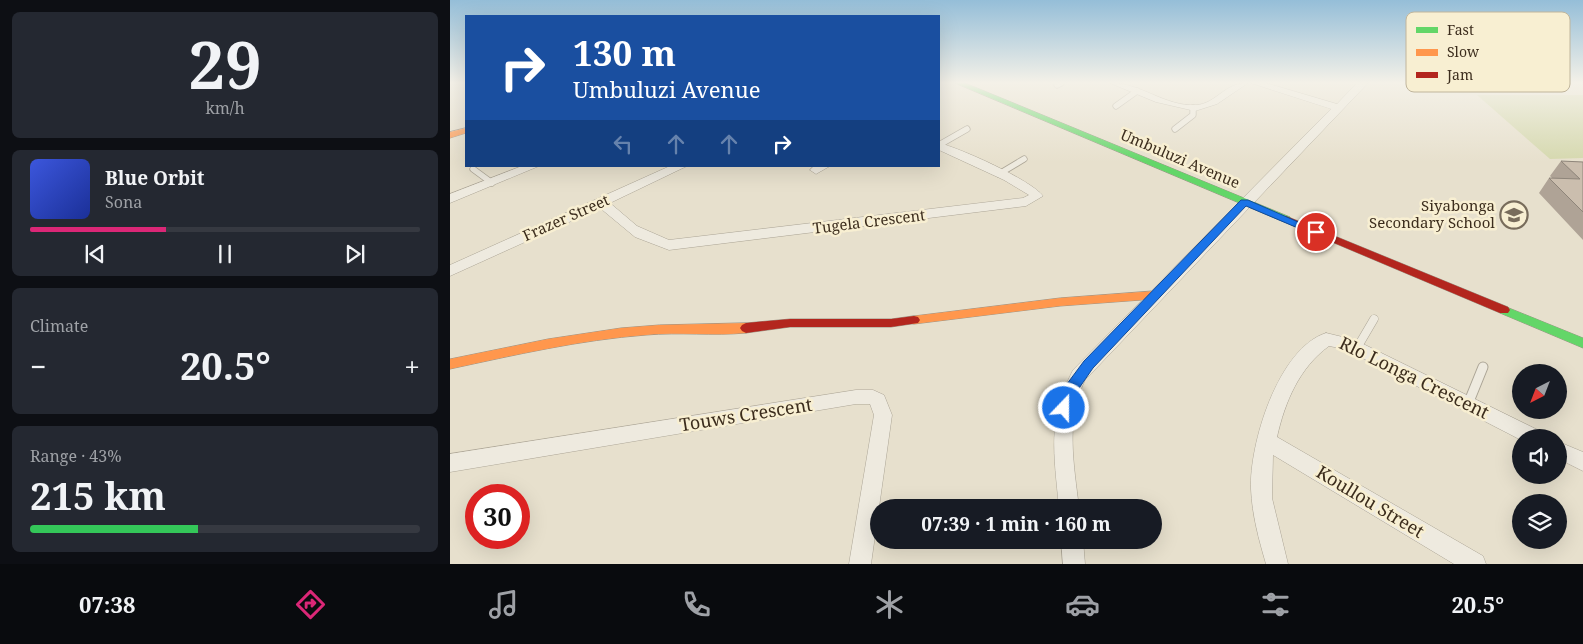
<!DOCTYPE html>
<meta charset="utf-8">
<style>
body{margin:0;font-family:"Noto Serif",serif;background:#242831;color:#f1f3f6;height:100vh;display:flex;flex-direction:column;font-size:19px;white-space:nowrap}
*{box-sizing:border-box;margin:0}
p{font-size:16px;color:#9ea1a6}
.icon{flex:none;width:28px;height:28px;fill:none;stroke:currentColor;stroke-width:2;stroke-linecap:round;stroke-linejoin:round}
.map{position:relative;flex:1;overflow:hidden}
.panel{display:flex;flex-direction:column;gap:12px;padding:12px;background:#0d0f14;width:450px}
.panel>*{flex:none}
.hud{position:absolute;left:15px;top:15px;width:475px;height:152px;border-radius:0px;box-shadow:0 5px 20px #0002;background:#1a4fa0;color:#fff;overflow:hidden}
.needle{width:32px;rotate:222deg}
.controls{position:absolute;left:1062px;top:364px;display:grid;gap:10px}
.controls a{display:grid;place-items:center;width:55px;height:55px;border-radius:50%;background:#171b24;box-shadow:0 5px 20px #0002;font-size:25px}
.speed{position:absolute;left:15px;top:484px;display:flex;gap:10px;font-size:25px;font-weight:700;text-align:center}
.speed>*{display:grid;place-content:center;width:65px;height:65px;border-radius:50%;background:#171b24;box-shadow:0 5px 20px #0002;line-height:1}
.speed .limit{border:8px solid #d22;background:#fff;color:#111}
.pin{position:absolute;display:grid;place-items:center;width:42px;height:42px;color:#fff;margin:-21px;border:2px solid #fff;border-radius:50%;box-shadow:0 1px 5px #0007}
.me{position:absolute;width:55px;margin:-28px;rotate:22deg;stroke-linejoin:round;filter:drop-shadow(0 0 4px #0008)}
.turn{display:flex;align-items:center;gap:18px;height:105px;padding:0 25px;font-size:22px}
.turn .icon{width:65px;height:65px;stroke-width:2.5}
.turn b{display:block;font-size:35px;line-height:42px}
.lanes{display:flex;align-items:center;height:48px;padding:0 25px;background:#0003;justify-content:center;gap:25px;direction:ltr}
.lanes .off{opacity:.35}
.big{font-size:38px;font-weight:700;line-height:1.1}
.panel .widget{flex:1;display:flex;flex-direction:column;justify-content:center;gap:8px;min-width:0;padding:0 18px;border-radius:8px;background:#242831}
.panel .dial{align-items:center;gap:0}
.dial b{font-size:65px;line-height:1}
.song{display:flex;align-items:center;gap:15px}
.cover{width:60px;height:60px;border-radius:8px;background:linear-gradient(135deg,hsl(230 70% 55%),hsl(230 70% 35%))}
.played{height:5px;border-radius:2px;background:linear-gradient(90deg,#db2777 35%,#363941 35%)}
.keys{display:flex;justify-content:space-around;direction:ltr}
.heat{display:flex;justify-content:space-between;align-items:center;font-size:28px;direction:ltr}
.charge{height:8px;border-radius:4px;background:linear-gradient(90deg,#34c759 43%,#363941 0)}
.trip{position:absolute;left:420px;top:499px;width:292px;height:50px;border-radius:25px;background:#171b24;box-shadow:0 5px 20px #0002;font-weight:700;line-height:50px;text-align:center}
.tab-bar{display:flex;height:80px;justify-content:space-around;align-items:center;background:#090b0e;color:#9ea1a6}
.tab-bar .icon{width:35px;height:35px}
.tab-bar .current{color:#db2777}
.tab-bar b{font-size:22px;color:#f1f3f6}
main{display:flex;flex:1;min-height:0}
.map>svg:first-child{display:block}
</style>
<main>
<section class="panel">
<div class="widget dial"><b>29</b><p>km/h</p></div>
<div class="widget">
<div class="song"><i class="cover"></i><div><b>Blue Orbit</b><p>Sona</p></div></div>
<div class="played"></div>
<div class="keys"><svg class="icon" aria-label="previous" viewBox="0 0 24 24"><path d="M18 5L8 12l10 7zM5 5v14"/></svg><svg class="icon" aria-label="pause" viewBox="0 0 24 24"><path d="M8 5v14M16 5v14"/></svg><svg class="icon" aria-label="next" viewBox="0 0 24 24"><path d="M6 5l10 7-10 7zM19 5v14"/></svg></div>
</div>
<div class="widget"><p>Climate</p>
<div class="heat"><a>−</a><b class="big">20.5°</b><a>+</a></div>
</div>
<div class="widget"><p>Range · 43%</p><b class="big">215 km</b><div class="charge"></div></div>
</section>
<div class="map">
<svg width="1133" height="564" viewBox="0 0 1133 564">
<rect width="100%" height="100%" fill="#e7e0cd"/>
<!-- green -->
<polygon fill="#d5d8ae" points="1027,95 1133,95 1133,158 1100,159"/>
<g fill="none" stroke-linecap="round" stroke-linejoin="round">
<!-- lane-far2 casing -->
<g stroke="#aca596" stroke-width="7">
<g id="lane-far2">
<polyline points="607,85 611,83"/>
<polyline points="666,106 687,91"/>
<polyline points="725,129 743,115 743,108"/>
<polyline points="489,145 517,129"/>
<polyline points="23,169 42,183"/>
<polyline points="549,174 574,159"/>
</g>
</g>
<!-- lane-far1 casing -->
<g stroke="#aca596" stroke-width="9">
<polyline id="lane-far1" points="907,348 924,319"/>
</g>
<!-- lane casing -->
<g stroke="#aca596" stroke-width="11">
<polyline id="lane" points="1018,404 1033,367"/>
</g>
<!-- street casing -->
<g stroke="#aca596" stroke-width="1">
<g id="street">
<path d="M660 83C690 82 715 107 746 105 766 104 775 82 798 83L767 104 745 111 706 102Z"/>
<path d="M801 83H816L887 104 907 83H918L635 380C615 421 624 464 629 508H609C604 453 597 421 623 370L881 109Z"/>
<path d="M489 143C510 148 581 180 593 196L576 206 219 250 185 237 150 208 0 276V265L220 166H237L160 203 187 226 219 240 573 198 579 195 554 180 489 150Z"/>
<polygon points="72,166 89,166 0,203 0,194"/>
<polygon points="364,166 380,166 366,174 360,170"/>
<path d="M876 333 905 340 1092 432 1094 438H1071V440L895 349 879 346C849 368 835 402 827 437L1033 556 1036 564H1004L823 455 822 498 838 564H816C809 540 802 515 801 489 799 445 828 348 876 333Z"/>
<polygon points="406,390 423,390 434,395 442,415 421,564 399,564 424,415 420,404 406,404 0,472 0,454"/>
<polygon points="1109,442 1133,452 1133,471 1109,459"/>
<polygon points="611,540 633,540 635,564 613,564"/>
</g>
</g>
<!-- fast casing -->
<g stroke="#9c9486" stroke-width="1">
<g id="fast">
<polygon points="505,83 515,83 840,217 841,219 836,222 832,221"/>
<polygon points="1054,306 1133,338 1133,348 1050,313 1048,310 1050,307"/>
</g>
</g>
<!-- slow casing -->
<g stroke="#9c9486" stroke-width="1">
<g id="slow">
<polygon points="16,128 16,133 0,138 0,132"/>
<polygon points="705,291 711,295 705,299 610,306 464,324 460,323 458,320 460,317 464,316 610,298"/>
<path d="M296 323 300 325 302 328 300 331 296 333C263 336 230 332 196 335 130 340 65 355 0 369V359L98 339 171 328 209 325Z"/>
</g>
</g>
<!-- jam casing -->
<g stroke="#9c9486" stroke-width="1">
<g id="jam">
<polygon points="836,216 1058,307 1060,310 1058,313 1050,313 832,221 831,219"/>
<polygon points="464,316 468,317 470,320 468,323 441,327 340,327 296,333 292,331 290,328 292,325 296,323 340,319 441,319"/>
</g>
</g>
<!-- lane-far2 -->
<use href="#lane-far2" stroke="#eeeadf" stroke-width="5.5"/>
<!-- lane-far1 -->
<use href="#lane-far1" stroke="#eeeadf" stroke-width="8"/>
<!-- lane -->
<use href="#lane" stroke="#eeeadf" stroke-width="9"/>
<!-- street -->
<use href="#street" fill="#eeeadf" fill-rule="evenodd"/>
<!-- fast -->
<use href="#fast" fill="#63d668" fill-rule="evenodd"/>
<!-- slow -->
<use href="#slow" fill="#ff974d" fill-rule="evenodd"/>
<!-- jam -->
<use href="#jam" fill="#b3261e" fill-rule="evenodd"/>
</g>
<!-- wall -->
<polygon fill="#afa396" points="1111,161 1133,162 1133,240 1089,193 1099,178 1102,178 1100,176"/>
<!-- building -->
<polygon fill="#cbbeae" stroke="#8e857a" points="1111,161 1133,162 1133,212 1099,178 1130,179"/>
<!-- sky -->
<linearGradient id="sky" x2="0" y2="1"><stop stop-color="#95bed8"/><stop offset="0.51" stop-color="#f4f1e8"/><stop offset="1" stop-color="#f4f1e8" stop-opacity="0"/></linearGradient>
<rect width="1133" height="162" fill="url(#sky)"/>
<!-- route -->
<polygon fill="#1a73e8" stroke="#114b97" points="791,200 798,200 871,232 866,235 862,234 796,206 643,368 625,394 619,412 609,412 607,408 614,388 634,361"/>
<!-- icons -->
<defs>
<g id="school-ring" transform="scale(1.4375)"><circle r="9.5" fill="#f8efd2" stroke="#786c5b" stroke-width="1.5"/><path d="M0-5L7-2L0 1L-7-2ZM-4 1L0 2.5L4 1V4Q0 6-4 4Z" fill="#786c5b"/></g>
</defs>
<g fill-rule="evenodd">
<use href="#school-ring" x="1064" y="215"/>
</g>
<g text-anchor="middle" stroke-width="5" stroke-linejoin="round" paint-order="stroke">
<!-- street labels -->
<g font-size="15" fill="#3c2d1d" stroke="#f8efd2">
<text transform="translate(730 159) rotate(23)" y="5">Umbuluzi Avenue</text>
<text transform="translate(116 218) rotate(-24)" y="5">Frazer Street</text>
<text transform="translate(419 222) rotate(-7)" y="5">Tugela Crescent</text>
</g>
<!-- poi labels -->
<g font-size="15" fill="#3c2d1d" stroke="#f8efd2" text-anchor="end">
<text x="1045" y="211">Siyabonga<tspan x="1045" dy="17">Secondary School</tspan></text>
</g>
<!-- near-street labels -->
<g font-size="18" fill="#3c2d1d" stroke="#f8efd2">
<text transform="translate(964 378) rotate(26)" y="6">Rlo Longa Crescent</text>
<text transform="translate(296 415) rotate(-9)" y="6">Touws Crescent</text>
<text transform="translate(920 502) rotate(31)" y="6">Koullou Street</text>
</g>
</g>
<!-- legend -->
<rect x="956" y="12" width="164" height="80" rx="8" fill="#f8efd2" stroke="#c0b59c" stroke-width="1"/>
<rect x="966" y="27" width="22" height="6" fill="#63d668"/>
<rect x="966" y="49" width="22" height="7" fill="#ff974d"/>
<rect x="966" y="72" width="22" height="6" fill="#b3261e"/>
<g font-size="14" fill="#3c2d1d">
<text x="997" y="35">Fast</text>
<text x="997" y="57">Slow</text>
<text x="997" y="80">Jam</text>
</g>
</svg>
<div class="controls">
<a><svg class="needle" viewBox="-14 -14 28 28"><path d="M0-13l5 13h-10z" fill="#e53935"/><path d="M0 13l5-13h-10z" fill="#9ea1a6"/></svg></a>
<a><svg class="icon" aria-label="sound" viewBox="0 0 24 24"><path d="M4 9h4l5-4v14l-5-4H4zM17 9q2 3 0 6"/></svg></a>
<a><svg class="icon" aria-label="layers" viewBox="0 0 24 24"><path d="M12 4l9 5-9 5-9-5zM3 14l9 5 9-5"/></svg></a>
</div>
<div class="speed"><div class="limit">30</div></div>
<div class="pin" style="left:866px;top:232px;background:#d93025"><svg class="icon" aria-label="arrive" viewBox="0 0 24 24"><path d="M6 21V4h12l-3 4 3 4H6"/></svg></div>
<svg class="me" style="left:614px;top:408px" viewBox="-20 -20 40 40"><circle r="17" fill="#1a73e8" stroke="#fff" stroke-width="3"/><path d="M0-11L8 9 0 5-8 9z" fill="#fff"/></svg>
<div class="trip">07:39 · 1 min · 160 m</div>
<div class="hud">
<div class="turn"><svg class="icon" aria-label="right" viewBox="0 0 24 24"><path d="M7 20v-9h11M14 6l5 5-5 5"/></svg><div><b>130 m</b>Umbuluzi Avenue</div></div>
<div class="lanes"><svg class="icon off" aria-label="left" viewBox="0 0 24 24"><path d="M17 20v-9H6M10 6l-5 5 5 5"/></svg><svg class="icon off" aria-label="ahead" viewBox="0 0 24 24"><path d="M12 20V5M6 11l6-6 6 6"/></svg><svg class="icon off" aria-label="ahead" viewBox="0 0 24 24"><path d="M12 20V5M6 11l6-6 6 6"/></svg><svg class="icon" aria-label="right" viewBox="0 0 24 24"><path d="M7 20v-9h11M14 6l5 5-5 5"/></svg></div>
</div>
</div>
</main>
<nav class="tab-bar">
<b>07:38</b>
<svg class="icon current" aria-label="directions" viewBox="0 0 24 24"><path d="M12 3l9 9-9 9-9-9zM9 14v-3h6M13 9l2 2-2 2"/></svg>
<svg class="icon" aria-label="music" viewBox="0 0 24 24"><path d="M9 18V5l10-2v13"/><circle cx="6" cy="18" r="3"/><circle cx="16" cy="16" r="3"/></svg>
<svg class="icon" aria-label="phone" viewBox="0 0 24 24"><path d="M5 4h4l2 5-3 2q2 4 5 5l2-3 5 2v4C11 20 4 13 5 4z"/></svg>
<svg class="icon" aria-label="climate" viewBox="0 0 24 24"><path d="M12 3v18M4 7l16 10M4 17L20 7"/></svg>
<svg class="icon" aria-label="car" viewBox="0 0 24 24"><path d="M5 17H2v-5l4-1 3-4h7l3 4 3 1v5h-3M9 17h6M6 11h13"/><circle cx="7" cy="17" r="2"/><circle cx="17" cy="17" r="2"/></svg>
<svg class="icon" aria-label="filters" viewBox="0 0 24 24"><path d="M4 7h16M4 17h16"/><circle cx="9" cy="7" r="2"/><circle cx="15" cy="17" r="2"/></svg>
<b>20.5°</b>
</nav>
